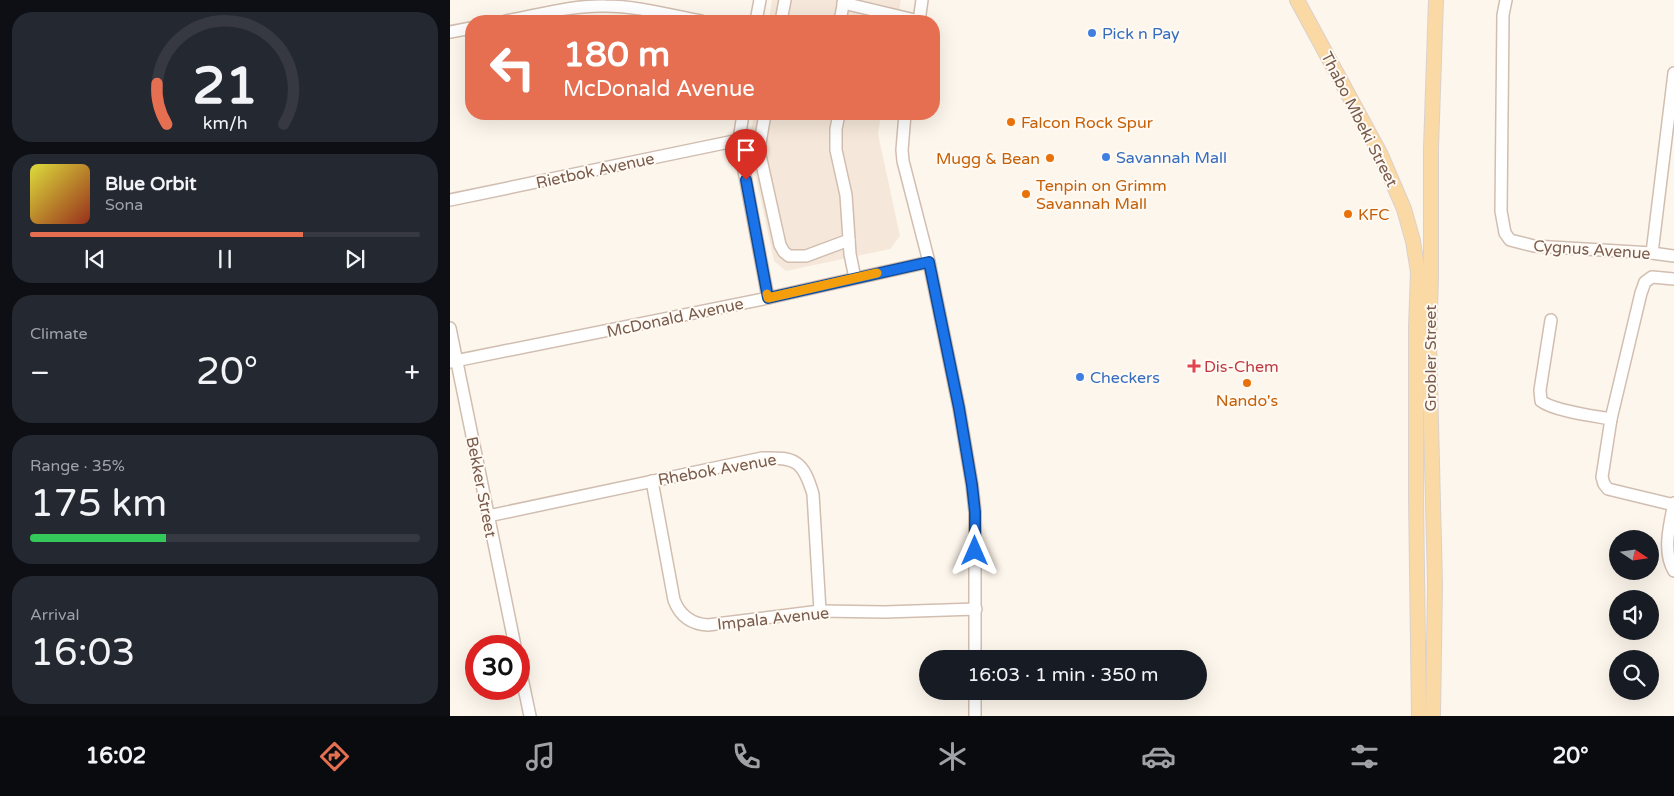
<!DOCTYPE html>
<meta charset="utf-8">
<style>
body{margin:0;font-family:"Varela Round",sans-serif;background:#242831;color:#f1f3f6;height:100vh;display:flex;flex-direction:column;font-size:19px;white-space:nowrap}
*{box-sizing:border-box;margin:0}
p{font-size:16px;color:#9ea1a6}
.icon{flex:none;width:28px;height:28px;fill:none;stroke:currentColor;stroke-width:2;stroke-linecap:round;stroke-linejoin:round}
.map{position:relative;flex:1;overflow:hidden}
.panel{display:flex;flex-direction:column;gap:12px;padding:12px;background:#0d0f14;width:450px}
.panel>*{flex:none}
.hud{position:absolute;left:15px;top:15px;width:475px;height:105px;border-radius:20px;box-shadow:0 5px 20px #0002;background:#e76f51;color:#fff;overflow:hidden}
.needle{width:32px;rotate:103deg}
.buttons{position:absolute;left:1159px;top:530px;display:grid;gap:10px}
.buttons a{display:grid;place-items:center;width:50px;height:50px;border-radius:50%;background:#171b24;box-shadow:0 5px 20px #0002;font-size:25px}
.speed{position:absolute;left:15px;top:635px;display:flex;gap:10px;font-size:25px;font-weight:700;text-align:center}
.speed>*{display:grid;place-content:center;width:65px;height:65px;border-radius:50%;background:#171b24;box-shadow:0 5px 20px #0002;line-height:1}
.speed .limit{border:8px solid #d22;background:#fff;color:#111}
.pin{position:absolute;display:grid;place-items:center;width:42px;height:42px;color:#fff;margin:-51px -21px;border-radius:50% 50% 50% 0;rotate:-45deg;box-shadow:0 0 5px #0007}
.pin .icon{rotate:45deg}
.me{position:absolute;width:55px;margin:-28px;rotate:0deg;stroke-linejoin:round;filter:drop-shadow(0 0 4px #0008)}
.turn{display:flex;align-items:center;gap:18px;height:105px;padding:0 15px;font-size:22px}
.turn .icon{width:65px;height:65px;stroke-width:2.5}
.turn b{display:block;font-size:35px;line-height:42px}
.big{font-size:38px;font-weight:600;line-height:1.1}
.panel .tile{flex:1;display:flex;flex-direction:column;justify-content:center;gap:8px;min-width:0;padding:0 18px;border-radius:20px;background:#242831}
.panel .dial{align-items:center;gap:0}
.dial svg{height:130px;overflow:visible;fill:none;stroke:#363941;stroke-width:7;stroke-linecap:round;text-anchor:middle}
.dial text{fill:#f1f3f6;stroke:none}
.song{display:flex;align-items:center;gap:15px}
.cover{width:60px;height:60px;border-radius:8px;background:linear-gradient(135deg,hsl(60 70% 55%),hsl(10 70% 35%))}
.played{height:5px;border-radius:2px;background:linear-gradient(90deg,#e76f51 70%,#363941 70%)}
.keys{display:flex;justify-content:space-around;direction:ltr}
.heat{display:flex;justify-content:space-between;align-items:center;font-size:28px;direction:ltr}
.charge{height:8px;border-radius:4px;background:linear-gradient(90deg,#34c759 35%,#363941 0)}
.trip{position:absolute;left:469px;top:650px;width:288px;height:50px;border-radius:25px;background:#171b24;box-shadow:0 5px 20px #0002;font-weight:600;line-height:50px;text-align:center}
.tab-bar{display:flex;height:80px;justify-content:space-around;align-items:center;background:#090b0e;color:#9ea1a6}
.tab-bar .icon{width:35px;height:35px}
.tab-bar .current{color:#e76f51}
.tab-bar b{font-size:22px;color:#f1f3f6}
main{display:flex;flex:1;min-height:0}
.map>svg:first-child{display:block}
</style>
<main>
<section class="panel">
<div class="tile dial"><svg viewBox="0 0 100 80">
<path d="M14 69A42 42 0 1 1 86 69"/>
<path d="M14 69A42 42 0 0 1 8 44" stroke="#e76f51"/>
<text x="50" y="56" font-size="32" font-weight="700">21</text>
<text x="50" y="72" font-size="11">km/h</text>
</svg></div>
<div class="tile">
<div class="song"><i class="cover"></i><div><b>Blue Orbit</b><p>Sona</p></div></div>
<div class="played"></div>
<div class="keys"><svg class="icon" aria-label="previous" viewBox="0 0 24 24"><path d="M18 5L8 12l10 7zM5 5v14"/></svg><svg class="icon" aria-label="pause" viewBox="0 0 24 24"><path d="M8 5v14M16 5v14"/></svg><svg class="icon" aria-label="next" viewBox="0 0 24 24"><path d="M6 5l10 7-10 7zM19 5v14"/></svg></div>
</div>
<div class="tile"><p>Climate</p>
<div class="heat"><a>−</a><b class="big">20°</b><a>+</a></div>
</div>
<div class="tile"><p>Range · 35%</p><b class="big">175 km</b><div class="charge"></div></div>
<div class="tile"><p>Arrival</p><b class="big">16:03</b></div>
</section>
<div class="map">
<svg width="1224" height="716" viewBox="0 0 1224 716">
<rect width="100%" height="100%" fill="#fdf6ec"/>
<!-- residential -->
<g fill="#f5e8da">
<polygon points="322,0 451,0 447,21 319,21"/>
<polygon points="304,114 431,114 428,134 450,236 440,249 336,271 324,261 299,145"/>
</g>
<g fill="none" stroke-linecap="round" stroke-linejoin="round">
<!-- minor casing -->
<g stroke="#d1beb0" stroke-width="14">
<g id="minor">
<polyline points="1056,0 1053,15 1051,211 1055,233 1060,240 1084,246 1202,253 1224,256"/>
<polyline points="393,3 469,21"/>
<path d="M56 21C89 15 122 5 155 6 187 6 219 15 251 21"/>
<polyline points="306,21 310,0"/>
<polyline points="331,21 335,0"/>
<polyline points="390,21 394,0"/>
<polyline points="469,21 472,0"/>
<polyline points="0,32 21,28"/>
<polyline points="293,114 289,140 292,160 318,298"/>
<polyline points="315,114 310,143 310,155 330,245 334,252 339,256 356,256 399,240"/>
<polyline points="389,114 386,129 386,150 396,195 400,254 405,278"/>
<polyline points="455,114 452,150 453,161 479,262 509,408 522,485 525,512 525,659"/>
<polyline points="0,200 289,140"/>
<polyline points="1202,253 1224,73"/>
<path d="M1101 320 1090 390 1091 401C1104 411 1144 416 1161 419"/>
<polyline points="0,328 65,646"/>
<polyline points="0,362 318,298 479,262"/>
<path d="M202 481 224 600C230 616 241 624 258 625L370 611 435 612 526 609"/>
<path d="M1224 503C1220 523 1212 552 1224 571"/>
<polyline points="1224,505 1158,489 1154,484 1152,477 1161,419 1191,293 1195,282 1202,277 1224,279"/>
<path d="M38 516 312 458C346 457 353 461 363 494L370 611"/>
<polyline points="69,664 80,716"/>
<polyline points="525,716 525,691"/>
</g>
</g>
<!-- major casing -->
<g stroke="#dad1cd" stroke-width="16">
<g id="major">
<polyline points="847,0 930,153 954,209 963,241 968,272 966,327 966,497 969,716"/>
<polyline points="983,716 985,584 979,342 981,276 981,149 986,0"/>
</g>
</g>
<!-- minor -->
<use href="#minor" stroke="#fff" stroke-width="11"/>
<!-- major -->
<use href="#major" stroke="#fbd9a5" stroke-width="14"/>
</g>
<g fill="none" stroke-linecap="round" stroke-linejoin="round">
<!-- route casing -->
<g stroke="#114b97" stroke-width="12">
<polyline id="route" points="296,180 318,298 479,262 509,408 522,485 525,512 525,551"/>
</g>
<!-- route -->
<use href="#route" stroke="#1a73e8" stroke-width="9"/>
<!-- slow -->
<polyline stroke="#f59e0b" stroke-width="9" points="317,294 318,298 427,273"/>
</g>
<!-- markers -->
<g fill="#3f7fe0" stroke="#fffaf3" stroke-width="2">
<circle cx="642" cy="33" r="5"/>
<circle cx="656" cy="157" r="5"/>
<circle cx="630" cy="377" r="5"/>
</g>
<g fill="#e8710a" stroke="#fffaf3" stroke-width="2">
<circle cx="561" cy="122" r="5"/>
<circle cx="600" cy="158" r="5"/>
<circle cx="576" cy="194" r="5"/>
<circle cx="898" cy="214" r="5"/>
<circle cx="797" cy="383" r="5"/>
</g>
<path fill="#e0444e" stroke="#fffaf3" stroke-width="2" d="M741.5 358.5h5v5h5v5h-5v5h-5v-5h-5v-5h5z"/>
<g text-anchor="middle" stroke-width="4" stroke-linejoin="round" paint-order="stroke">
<!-- shop labels -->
<g font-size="16" fill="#366cbe" stroke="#fffaf3" text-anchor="start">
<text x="652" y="39">Pick n Pay</text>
<text x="666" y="163">Savannah Mall</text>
<text x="640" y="383">Checkers</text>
</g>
<!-- street labels -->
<g font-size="16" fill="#7a5c4d" stroke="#fffaf3">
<text transform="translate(910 119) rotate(63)" y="6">Thabo Mbeki Street</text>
<text transform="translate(145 170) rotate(-12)" y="6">Rietbok Avenue</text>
<text transform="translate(1142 249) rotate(4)" y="6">Cygnus Avenue</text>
<text transform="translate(225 317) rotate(-12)" y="6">McDonald Avenue</text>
<text transform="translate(980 358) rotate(-90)" y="6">Grobler Street</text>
<text transform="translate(267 469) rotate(-10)" y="6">Rhebok Avenue</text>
<text transform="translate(32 487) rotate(79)" y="6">Bekker Street</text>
<text transform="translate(323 618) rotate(-6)" y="6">Impala Avenue</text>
</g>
<!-- food labels -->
<g font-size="16" fill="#c56008" stroke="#fffaf3" text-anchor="start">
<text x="571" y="128">Falcon Rock Spur</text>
<text x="590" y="164" text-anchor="end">Mugg &amp; Bean</text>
<text x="586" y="191">Tenpin on Grimm<tspan x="586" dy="18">Savannah Mall</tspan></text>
<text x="908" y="220">KFC</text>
<text x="797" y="406" text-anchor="middle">Nando's</text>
</g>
<!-- health labels -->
<g font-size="16" fill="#be3a42" stroke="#fffaf3" text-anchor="start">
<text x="754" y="372">Dis-Chem</text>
</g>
</g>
</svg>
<div class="buttons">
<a><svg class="needle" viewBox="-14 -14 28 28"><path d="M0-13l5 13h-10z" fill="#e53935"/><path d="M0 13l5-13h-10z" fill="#9ea1a6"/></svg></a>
<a><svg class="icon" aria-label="sound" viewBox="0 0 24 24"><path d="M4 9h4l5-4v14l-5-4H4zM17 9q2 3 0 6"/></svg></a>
<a><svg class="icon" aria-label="search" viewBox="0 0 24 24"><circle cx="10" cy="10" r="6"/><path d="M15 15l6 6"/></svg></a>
</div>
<div class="speed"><div class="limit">30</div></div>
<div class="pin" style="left:296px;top:180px;background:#d93025"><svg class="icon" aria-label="arrive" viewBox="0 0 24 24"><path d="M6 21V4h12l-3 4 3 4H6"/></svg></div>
<svg class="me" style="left:525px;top:551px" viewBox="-20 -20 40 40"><path d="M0-17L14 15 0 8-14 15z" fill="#1a73e8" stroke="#fff" stroke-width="4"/></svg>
<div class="trip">16:03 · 1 min · 350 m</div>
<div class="hud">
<div class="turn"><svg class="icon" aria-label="left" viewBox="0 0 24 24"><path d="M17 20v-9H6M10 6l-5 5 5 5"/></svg><div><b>180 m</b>McDonald Avenue</div></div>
</div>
</div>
</main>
<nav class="tab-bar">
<b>16:02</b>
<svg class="icon current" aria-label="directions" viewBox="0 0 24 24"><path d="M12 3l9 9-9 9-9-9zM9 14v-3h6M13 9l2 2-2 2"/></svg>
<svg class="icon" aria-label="music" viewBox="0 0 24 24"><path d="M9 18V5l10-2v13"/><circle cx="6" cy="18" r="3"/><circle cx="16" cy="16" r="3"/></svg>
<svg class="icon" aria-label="phone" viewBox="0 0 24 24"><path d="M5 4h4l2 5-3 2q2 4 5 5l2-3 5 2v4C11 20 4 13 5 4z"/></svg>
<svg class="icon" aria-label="climate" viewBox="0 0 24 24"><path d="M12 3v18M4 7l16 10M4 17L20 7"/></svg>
<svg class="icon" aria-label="car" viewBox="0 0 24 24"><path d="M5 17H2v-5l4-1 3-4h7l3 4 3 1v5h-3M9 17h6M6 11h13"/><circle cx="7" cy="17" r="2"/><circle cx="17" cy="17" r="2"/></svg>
<svg class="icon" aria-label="filters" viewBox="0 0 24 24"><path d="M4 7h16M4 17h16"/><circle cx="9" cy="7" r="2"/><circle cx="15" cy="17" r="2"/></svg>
<b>20°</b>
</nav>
